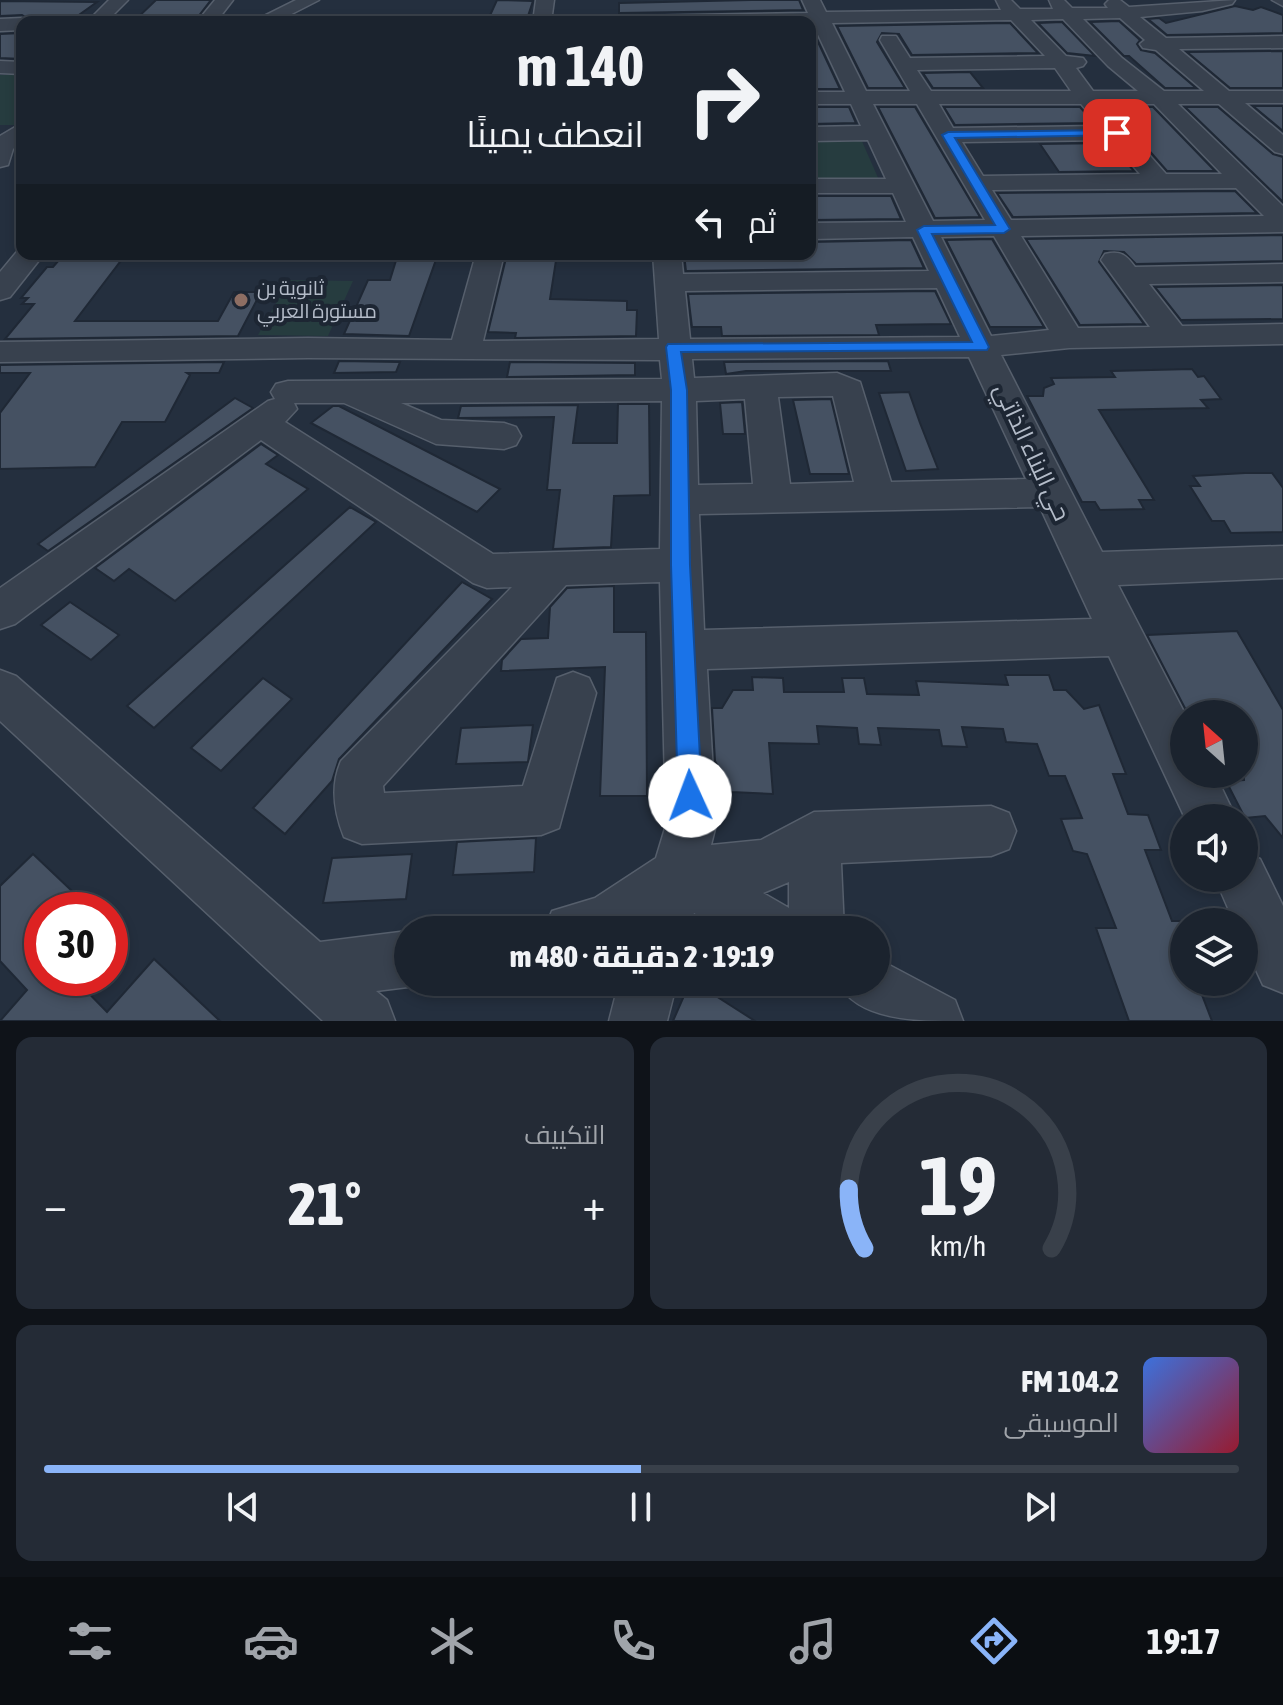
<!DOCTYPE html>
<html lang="ar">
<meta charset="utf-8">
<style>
body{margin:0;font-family:"Asap Condensed",Cairo,sans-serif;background:#242b36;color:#f1f3f6;direction:rtl;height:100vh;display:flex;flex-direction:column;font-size:30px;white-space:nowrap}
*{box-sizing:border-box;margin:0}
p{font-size:26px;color:#a0a4aa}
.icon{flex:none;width:44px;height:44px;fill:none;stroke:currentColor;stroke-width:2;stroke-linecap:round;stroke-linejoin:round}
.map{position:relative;height:1021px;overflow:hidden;direction:ltr}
.panel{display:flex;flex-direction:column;gap:16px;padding:16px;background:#0f1319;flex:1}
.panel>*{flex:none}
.banner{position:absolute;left:16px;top:16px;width:800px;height:244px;border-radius:16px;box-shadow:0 4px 12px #0003,0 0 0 2px #39404a;direction:rtl;background:#1b232e;color:#f1f3f6;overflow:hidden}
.needle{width:52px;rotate:333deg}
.tools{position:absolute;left:1170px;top:700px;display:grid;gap:16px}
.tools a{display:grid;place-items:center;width:88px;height:88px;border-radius:50%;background:#1b232e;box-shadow:0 4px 12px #0003,0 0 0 2px #39404a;font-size:40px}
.speed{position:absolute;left:24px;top:892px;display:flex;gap:16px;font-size:40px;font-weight:700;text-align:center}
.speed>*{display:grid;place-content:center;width:104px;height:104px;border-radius:50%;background:#1b232e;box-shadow:0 4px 12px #0003,0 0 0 2px #39404a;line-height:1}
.speed .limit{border:12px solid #d22;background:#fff;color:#111}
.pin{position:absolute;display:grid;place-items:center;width:68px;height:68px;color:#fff;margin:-34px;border-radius:16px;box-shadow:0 4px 12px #0006}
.me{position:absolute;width:88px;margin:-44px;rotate:358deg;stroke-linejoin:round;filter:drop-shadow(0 0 6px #0008)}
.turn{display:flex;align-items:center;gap:28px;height:168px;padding:0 40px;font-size:36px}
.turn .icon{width:104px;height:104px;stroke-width:2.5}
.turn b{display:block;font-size:56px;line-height:68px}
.then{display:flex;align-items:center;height:76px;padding:0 40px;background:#0003;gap:16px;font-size:30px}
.big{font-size:60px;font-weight:800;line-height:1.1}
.panel .widget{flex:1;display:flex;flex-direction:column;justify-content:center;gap:12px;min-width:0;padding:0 28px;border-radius:16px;background:#242b36}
.panel .dial{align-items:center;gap:0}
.dial svg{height:208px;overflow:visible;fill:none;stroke:#39404a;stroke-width:7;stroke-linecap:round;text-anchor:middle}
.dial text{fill:#f1f3f6;stroke:none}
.song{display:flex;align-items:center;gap:24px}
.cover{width:96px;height:96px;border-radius:12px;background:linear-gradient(135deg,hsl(220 70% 55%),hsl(350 70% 35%))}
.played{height:8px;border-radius:4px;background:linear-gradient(90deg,#8ab4f8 50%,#39404a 50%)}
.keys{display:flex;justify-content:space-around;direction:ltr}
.heat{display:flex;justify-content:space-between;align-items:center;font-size:44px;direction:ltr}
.panel .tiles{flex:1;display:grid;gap:16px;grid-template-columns:1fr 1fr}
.widget:last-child{grid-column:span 2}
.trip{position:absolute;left:394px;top:916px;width:496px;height:80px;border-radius:40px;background:#1b232e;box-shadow:0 4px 12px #0003,0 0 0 2px #39404a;font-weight:800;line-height:80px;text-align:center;direction:rtl}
.dock{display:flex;height:128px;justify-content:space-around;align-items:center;background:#0b0e12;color:#a0a4aa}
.dock .icon{width:56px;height:56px}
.dock .current{color:#8ab4f8}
.dock b{font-size:36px;color:#f1f3f6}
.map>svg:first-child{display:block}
</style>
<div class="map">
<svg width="1283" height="1021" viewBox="0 0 1283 1021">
<rect width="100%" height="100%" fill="#242f3e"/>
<!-- green -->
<g fill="#263c3f">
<polygon points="0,75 22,75 22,122 19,125 0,125"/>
<polygon points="861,139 879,180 810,181 810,140"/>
<polygon points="289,280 353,281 328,336 258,335"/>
</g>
<!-- building -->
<g fill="#455162" stroke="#1f2835" stroke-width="2">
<polygon points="156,0 211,0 194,22 133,22"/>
<polygon points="497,0 533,1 526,22 487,22"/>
<polygon points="751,0 799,0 803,10 619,13 619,3"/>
<polygon points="0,1 97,2 69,22 33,22 22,15 0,16"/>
<polygon points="1235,6 1253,10 1261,7 1283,15 1283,33 1167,35 1148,19 1159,18 1166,23"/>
<polygon points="1119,21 1140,40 1137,44 1141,50 1155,53 1196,88 1165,88 1129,56 1124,56 1090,22"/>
<polygon points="1062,22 1095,56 1067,53 1038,23"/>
<polygon points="1010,23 1038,53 912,55 899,34 882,33 877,42 905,88 868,88 837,26"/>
<polygon points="810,27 811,27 840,89 810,89"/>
<polygon points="22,33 22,59 0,58 0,34"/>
<polygon points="1283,51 1283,88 1230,88 1187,52"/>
<polygon points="970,72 983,88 933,88 923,73"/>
<polygon points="1253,106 1283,106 1283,131"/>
<polygon points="810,107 849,107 856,123 810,124"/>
<polygon points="878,107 915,107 980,217 935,218"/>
<polygon points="944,107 1080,107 1094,123 955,125"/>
<polygon points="1111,107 1153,107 1215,171 1167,171"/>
<polygon points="1185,107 1218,107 1273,154 1283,157 1283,202"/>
<polygon points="1110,143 1134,171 1059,172 1040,144"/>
<polygon points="1235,191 1257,213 1013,217 997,193"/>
<polygon points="810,196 891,196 901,219 810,220"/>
<polygon points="1283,235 1283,261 1136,264 1124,252 1104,251 1099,262 1144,324 1080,325 1026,239"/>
<polygon points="992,239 1044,327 990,327 946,240"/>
<polygon points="911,240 924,268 686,271 684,254 810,254 810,242"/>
<polygon points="72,254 126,254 75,321 218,321 234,292 261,292 238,336 5,339 34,304 22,304 28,298 21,298 47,267 53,267 59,260 67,260"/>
<polygon points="398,254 438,254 409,336 344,334 368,280 390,280"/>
<polygon points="507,254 557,254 550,299 627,301 627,310 637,310 636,336 515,338 516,333 488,332"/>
<polygon points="1283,285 1283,319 1181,320 1155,287"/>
<polygon points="935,291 951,324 876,325 879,335 722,336 721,327 692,327 688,294"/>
<polygon points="339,361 400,362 396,372 334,373"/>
<polygon points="888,361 891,371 746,371 726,374 724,362"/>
<polygon points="224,362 219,373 187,373 190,375 165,422 122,422 95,467 0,469 0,413 30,373 0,373 0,365"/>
<polygon points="510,362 635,363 635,375 507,377"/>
<polygon points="1192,369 1198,377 1204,376 1221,399 1201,400 1208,408 1099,410 1154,500 1139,500 1144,509 1100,510 1095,502 1082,502 1027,396 1043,396 1044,388 1054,384 1051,378 1115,377 1111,371"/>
<polygon points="909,392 920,423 938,469 906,471 879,393"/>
<polygon points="235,398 253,408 48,551 38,544"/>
<polygon points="831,399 849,474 810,474 793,400"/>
<polygon points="742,402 745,434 723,434 720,403"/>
<polygon points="618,404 649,404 650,495 614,496 611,547 553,549 560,490 547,490 554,417 458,418 461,406 578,405 573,443 617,443"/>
<polygon points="333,406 339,406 500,489 477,512 311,423"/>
<polygon points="261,444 278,455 266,464 308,489 175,601 129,569 114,581 95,568"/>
<polygon points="1245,473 1272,473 1283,488 1283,532 1231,533 1224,521 1212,521 1190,486 1200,486 1193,476"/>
<polygon points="350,507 376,522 154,728 127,706"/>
<polygon points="462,582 492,599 339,759 332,781 285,834 253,808"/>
<polygon points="614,586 614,632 646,632 647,796 600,796 605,667 501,671 502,660 521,639 548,638 550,607 567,588"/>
<polygon points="70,602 119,635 91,660 41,625"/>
<polygon points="1237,631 1283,710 1283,838 1265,816 1245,818 1226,781 1244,780 1244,714 1188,714 1147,635"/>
<polygon points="1005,675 1049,675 1054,690 1066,690 1084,709 1099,705 1126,774 1113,774 1128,814 1148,815 1161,850 1145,850 1172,921 1184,921 1184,982 1197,982 1212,1021 1129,1021 1096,928 1116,928 1087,854 1073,851 1061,819 1082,818 1065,776 1049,776 1037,744 1006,742 1003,729 962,727 967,747 942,746 939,730 878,728 881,745 859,744 857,728 817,726 819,744 769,743 773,794 731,792 715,761 712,708 722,708 733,690 753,690 752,677 783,678 784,692 844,692 842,678 864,678 867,694 919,695 916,681 1008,685"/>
<polygon points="263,678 292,699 221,771 191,748"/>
<polygon points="533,725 528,762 456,764 461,728"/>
<polygon points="536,838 534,872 453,875 457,842"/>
<polygon points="33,854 92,910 42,910 42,978 74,978 107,1012 154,959 220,1021 0,1021 27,990 0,961 0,886"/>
<polygon points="412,854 406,899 323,903 332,858"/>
<polygon points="690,982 694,982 755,1021 673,1021"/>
</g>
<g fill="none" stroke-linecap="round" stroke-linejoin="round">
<!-- minor casing -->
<g stroke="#565f6c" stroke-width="3">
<g id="minor">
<polygon points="109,0 128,0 106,22 87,22"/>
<polygon points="215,0 233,0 216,22 197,22"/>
<polygon points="296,0 319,0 276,22 252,22"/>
<polygon points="536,0 554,0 551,22 533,22"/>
<path d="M802 0H820L826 12 1001 10 996 0H1011L1020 9H1053L1049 0H1064L1072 8H1108L1105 4 1109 0H1120L1129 7 1235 0 1232 4 1202 11 1140 17 1166 38 1283 36V48L1179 49 1229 91H1283V103H1245L1283 135V154L1275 152 1219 104H1178L1283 206V232L1021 236 1078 328 1150 327 1101 260 1105 254C1121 250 1126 255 1135 267L1283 264V282L1149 284 1182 326 1283 324V344L1069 348 1001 355 1102 552 1283 546V578L1118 585 1185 714 1184 774H1215L1236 818H1185L1109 656 707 669 716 825 711 845 761 840 814 812 991 806 1009 813 1016 831 1009 849 991 856 841 863 844 930H723L694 913 689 930H544L552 911 595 898 656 858 666 825 660 582 566 585 383 786 384 793 523 786 557 678 573 672 589 678 596 693 559 828 541 835 362 844 344 837C334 812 330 786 341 761L512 587 487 588 473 583 261 440 15 624 0 629V588L268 401 275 399 271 392 276 384 288 381 662 379 660 360 308 358 0 362V342L308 338 452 340 476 254H504L483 341 659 339 653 254H681L683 274 929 271 913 237 810 239V223L906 222 893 193H810V179H886L868 140 810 141V127L861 126 851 104H810V92H845L813 24 569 22 578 17 808 13ZM1120 18 1145 40 1140 44 1143 48 1156 50 1204 91H1164L1122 58 1083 19ZM1063 19 1108 66 1138 91H1093L1076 68 1083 66 1086 62 1083 58 1066 56 1031 20ZM1011 20 1045 56 910 58 896 36H882L880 40 910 91H866L832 23ZM1055 68 1071 91H931L917 70ZM873 104H917L985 220 933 221ZM939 104H1081L1100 126 953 128ZM1104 104H1154L1222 174H1166ZM1111 140 1140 174 983 176 962 142ZM1236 188 1264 216 1011 220 992 190ZM994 236 1049 330 991 336 941 237ZM937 288 960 337 690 339 685 291ZM969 357 1026 479 891 482 860 382 837 373 694 378 692 359ZM833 396 854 482 790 484 778 397ZM745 399 753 484 698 485 696 401ZM662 401 660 549 493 554 285 422 297 409 294 403H344L436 444 504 449 516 445 521 436 516 427 504 423 441 420 401 403ZM1040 507 1092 619 704 630 699 514ZM789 882V908L763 893Z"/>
<polygon points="1272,0 1283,0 1283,6"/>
<polygon points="22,18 30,22 22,22 22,30 0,31 0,19"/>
<polygon points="0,61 22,62 22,74 0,73"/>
<polygon points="22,123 22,141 13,149 8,165 0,167 0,136"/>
<polygon points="20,248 22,254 44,254 10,297 0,300 0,272"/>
<polygon points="0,670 16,676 320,942 408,931 408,982 420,982 408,987 376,991 387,1000 395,1021 323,1021 0,721"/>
<polygon points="1244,853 1260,859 1283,906 1283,993 1263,985 1244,944 1244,922 1234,922 1215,878 1244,878"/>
<path d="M876 958 955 1000 963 1021C915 1021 859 1021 837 982H876Z"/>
<polygon points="619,982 677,982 667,1021 609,1021"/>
</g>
</g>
<!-- minor -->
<use href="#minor" fill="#38414e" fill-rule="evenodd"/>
</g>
<!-- route -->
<polygon fill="#1a73e8" stroke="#114b97" stroke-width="2" points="1117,130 1122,133 1121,135 955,138 1010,229 1004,233 932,234 989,347 987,350 681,352 687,390 690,565 702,796 698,804 690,808 682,804 678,796 671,565 671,390 666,347 668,344 972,342 917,230 924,226 995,225 942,135 948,132"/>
<!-- markers -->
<circle fill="#8d6e63" stroke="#1d2633" stroke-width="3" cx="241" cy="300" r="8"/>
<g text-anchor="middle" stroke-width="8" stroke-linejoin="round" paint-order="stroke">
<!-- far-poi labels -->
<g font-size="20" fill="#b4bcc9" stroke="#1d2633" text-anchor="start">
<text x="257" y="295">ثانوية بن<tspan x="257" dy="23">مستورة العربي</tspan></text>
</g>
<!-- street labels -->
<g font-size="24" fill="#b4bcc9" stroke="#1d2633">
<text transform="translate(1032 452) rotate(65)" y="8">حي البناء الذاتي</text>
</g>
</g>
</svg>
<div class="tools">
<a><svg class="needle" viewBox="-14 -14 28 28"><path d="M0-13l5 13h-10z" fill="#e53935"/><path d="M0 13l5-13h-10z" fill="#a0a4aa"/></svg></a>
<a><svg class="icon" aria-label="sound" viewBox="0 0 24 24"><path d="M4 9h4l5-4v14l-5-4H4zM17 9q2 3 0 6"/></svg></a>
<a><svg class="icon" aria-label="layers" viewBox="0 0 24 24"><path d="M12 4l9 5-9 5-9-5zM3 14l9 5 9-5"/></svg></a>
</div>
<div class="speed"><div class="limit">30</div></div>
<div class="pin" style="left:1117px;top:133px;background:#d93025"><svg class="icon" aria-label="arrive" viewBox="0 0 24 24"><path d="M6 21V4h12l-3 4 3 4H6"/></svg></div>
<svg class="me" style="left:690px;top:796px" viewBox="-20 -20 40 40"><circle r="19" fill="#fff"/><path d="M0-13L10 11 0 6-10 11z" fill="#1a73e8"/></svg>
<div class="trip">19:19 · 2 دقيقة · 480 m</div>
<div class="banner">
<div class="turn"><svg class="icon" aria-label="right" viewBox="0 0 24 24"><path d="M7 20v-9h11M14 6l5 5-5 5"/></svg><div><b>140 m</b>انعطف يمينًا</div></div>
<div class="then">ثم<svg class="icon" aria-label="left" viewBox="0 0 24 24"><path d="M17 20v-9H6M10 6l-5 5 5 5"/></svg></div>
</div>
</div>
<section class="panel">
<div class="tiles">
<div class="widget dial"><svg viewBox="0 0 100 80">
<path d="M14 69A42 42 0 1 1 86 69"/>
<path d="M14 69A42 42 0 0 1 8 46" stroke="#8ab4f8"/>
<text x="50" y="56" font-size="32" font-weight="700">19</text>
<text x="50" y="72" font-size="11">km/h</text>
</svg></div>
<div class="widget"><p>التكييف</p>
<div class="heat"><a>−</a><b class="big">21°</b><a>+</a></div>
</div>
<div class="widget">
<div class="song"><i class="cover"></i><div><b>104.2 FM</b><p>الموسيقى</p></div></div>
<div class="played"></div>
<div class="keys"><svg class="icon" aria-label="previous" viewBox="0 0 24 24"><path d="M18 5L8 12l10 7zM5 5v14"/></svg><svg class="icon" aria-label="pause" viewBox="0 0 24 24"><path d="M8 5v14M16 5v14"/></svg><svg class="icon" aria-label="next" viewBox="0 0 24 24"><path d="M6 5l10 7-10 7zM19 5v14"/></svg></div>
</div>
</div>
</section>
<nav class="dock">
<b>19:17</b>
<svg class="icon current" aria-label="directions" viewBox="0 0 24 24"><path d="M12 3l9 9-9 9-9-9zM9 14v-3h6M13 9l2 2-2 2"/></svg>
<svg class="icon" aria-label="music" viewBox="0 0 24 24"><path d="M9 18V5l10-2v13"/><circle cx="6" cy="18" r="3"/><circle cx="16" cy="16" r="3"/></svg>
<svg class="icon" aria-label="phone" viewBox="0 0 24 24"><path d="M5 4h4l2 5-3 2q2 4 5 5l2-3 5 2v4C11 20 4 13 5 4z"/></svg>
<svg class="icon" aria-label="climate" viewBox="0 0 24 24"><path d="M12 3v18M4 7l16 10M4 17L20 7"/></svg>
<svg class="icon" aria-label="car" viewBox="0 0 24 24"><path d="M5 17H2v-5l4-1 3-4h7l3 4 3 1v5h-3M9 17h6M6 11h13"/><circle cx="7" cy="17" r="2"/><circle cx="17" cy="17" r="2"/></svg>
<svg class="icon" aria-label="filters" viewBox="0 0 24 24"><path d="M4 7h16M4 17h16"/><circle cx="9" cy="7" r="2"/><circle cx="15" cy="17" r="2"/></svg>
</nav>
